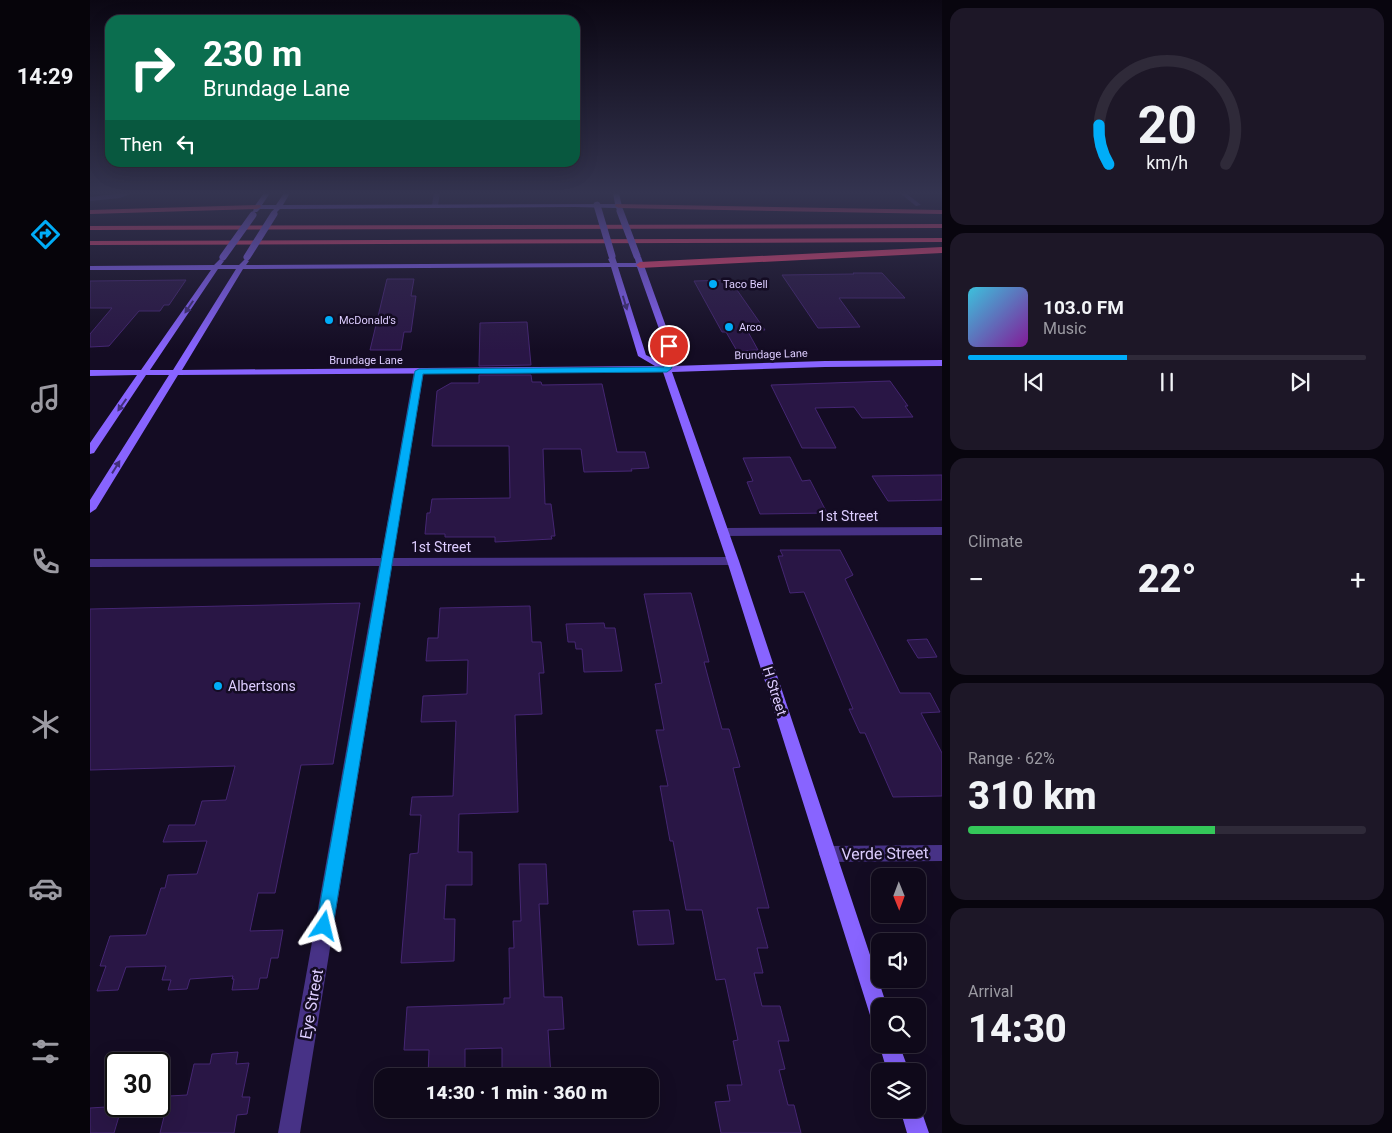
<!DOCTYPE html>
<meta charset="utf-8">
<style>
body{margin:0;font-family:Roboto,sans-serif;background:#1d1727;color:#f1f3f6;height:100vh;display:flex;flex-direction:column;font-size:19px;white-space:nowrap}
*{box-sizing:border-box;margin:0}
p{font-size:16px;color:#9b9aa2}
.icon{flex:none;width:28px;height:28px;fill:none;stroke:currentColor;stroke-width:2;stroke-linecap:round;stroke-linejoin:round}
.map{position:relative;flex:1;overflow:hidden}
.drawer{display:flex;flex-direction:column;gap:8px;padding:8px;background:#08050e;width:450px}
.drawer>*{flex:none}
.hud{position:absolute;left:15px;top:15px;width:475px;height:152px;border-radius:15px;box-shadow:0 5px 20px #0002,0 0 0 1px #2f2a39;background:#0b6e4f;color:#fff;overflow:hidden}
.needle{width:32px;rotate:179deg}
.fabs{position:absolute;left:781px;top:868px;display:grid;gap:10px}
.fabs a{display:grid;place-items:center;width:55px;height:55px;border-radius:10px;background:#0f091a;box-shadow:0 5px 20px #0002,0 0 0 1px #2f2a39;font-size:25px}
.speed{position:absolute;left:15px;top:1052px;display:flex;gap:10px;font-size:25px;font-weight:700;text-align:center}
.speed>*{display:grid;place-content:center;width:65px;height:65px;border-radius:50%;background:#0f091a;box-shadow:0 5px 20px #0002,0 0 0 1px #2f2a39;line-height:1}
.speed .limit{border:2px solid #111;border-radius:8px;background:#fff;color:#111}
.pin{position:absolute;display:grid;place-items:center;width:42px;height:42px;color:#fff;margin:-21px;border:2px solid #fff;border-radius:50%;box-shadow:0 1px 5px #0007}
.me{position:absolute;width:55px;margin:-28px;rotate:10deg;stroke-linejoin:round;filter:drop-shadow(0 0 4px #0008)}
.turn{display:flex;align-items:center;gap:18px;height:105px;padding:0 15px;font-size:22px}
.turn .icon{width:65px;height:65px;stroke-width:2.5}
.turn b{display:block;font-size:35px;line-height:42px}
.then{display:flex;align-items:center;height:48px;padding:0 15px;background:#0003;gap:10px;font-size:19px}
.big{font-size:38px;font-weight:800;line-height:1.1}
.drawer .tile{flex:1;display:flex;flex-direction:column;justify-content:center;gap:8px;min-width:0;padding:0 18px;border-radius:15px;background:#1d1727}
.drawer .dial{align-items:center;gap:0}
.dial svg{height:130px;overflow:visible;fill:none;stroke:#2f2a39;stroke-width:7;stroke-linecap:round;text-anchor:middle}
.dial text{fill:#f1f3f6;stroke:none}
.song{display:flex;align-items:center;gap:15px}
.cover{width:60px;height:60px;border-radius:8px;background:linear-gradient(135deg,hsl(190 70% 55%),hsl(290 70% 35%))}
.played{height:5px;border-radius:2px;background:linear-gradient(90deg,#00adf8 40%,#2f2a39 40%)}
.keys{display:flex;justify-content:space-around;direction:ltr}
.heat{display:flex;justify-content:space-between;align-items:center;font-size:28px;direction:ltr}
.charge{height:8px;border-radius:4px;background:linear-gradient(90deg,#34c759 62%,#2f2a39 0)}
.trip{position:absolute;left:284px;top:1068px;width:285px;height:50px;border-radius:15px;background:#0f091a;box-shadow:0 5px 20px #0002,0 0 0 1px #2f2a39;font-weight:800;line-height:50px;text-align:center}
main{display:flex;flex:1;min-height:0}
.menu{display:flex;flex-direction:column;width:90px;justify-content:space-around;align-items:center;background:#06040a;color:#9b9aa2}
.menu .icon{width:35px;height:35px}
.menu .current{color:#00adf8}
.menu b{font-size:22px;color:#f1f3f6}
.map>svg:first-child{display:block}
</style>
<main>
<nav class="menu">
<b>14:29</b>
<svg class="icon current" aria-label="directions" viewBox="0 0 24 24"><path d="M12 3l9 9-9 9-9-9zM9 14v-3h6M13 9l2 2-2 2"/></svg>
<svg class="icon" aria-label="music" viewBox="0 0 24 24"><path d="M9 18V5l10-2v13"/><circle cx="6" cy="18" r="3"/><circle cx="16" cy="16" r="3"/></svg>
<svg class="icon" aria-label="phone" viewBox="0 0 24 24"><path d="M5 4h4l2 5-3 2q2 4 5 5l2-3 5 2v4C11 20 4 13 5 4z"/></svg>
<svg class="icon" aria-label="climate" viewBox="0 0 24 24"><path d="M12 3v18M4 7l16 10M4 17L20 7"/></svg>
<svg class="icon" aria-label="car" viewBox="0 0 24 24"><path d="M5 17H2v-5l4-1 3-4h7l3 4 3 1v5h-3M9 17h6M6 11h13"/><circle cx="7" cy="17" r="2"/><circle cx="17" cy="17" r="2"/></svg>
<svg class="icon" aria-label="filters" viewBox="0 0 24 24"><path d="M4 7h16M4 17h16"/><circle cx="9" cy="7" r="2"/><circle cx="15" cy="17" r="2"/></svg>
</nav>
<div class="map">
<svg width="852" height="1133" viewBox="0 0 852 1133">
<rect width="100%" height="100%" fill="#140c23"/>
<!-- building -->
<g fill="#291645" stroke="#452673">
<polygon points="763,273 792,273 815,298 749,298 770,327 728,328 692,275 764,274"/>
<polygon points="297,279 324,279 321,296 326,296 321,332 314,332 311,350 280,350"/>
<polygon points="96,280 79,305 74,305 70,311 49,311 19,346 0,347 0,334 22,308 0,308 0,281"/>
<polygon points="640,280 675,330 657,330 668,350 647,351 636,332 632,332 604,281"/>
<polygon points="437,322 441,365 389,366 390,323"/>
<polygon points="389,375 441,375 442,382 451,382 452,385 512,384 527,452 555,452 559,468 541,469 542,471 494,472 491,449 453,449 455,504 461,504 465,536 461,536 462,539 405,542 405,537 355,537 355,534 335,534 337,513 340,513 342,499 420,498 419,446 342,446 347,391 361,383 389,383"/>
<polygon points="800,381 818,406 815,406 823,417 772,418 764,407 725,408 746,448 712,448 681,385"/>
<polygon points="700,457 712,481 720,480 737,513 670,514 657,482 663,481 653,458"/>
<polygon points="852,475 852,500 798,501 782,476"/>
<polygon points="690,550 750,550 763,575 755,579 810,693 840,693 850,712 831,713 852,753 852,796 803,797 775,733 770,733 759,709 763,709 714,592 700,593 688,556 693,556"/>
<polygon points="601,593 619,662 614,662 632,729 639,729 650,767 643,768 679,908 667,908 678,948 667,948 673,973 664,973 672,1006 690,1006 699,1041 688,1041 695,1069 689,1070 698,1105 704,1105 711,1133 631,1133 625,1102 640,1101 637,1085 652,1085 643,1041 648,1040 635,979 626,980 612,910 596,910 583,841 580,841 570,786 578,786 566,730 574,730 565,684 572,683 554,594"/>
<polygon points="270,603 243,764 211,765 185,893 168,893 160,931 193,930 188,958 181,958 177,978 170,978 168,989 142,990 144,979 142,979 143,976 100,979 97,989 78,990 81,980 72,980 76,966 36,967 28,990 7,991 16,966 10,966 20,936 56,935 71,888 75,888 78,875 107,874 117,841 73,842 79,825 105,825 112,801 136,800 145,766 0,770 0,609"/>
<polygon points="440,606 442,642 451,642 454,673 449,673 452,714 425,715 428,812 369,814 368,852 382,852 382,885 356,885 354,919 365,919 364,961 311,963 320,854 328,853 331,815 320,815 322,797 363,796 366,721 331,722 333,696 377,694 378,660 336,661 338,638 348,638 350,608"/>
<polygon points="514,623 515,628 525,628 532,671 494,672 492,649 486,649 485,642 478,642 476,624"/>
<polygon points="837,639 847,657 828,658 817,640"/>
<polygon points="429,864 456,864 458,904 449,904 454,997 472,997 474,1029 458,1030 461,1076 412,1076 412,1048 375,1049 375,1076 338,1076 339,1050 314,1050 317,1007 414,1004 414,998 420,998 419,948 424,948 423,921 431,921"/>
<polygon points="579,910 584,944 548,945 543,911"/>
<polygon points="148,1052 146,1064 159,1063 152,1097 160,1097 157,1114 147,1115 144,1133 70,1133 79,1096 97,1095 104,1064 120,1064 122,1054"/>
<polygon points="32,1106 24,1133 0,1133 0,1108"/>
</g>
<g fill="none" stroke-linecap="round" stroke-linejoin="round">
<!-- street -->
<g fill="#473286" fill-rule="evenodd">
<polygon points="34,193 42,193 30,198 0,201 0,197"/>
<polygon points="344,193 350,193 348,205 345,207 342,205"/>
<polygon points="810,193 816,193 831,205 826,206"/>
<polygon points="329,368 334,371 303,558 643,557 649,561 643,565 302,566 210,1133 188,1133 289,566 0,567 0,559 291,558 324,371"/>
<polygon points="852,527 852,535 633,536 627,532 633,528"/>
<polygon points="852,845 852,861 738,862 732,860 729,854 732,848 738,846"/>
</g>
<!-- secondary -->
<g fill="#8864ff" fill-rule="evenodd">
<polygon points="174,193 180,193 172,205 186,205 194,193 200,193 193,205 525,204 523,193 529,193 533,211 528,212 526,208 485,207 190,209 185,214 182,212 184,209 170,209 167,212 163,212 164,207"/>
<path d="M544 255 551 257 587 357 583 366 735 361 852 360V366L735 367 582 372 649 561 797 1006H790V1025L783 1022 780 1015 637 561 573 372 88 375 6 509 0 513V500L79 375H56L4 453 0 454V443L47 375 0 376V370H51L121 270H0V266L124 265 130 259 134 261 131 265H149L155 259 159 261 156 265 520 263 518 259 522 257H525L527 263H546ZM521 267 548 356 565 366 92 370 153 269ZM528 267H547L579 357 575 364 556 355ZM128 269H146L83 370H60Z"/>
<polygon points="790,1041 790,1044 809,1044 819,1071 797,1071 789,1044"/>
<polygon points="828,1101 839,1133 817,1133 810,1109 828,1109"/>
</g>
<!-- highway -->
<g fill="#ff487b" fill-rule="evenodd">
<polygon points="526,204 852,210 852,214 529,208 525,206"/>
<polygon points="170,205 171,207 167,209 0,214 0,210"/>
<polygon points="852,224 852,228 0,230 0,226"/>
<polygon points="852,238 852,242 0,245 0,241"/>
<polygon points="852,247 852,253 550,268 546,265 550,262"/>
</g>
<!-- secondary-bridge -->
<g stroke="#8864ff" stroke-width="7">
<polyline points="507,205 522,256"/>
<polyline points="530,211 547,256"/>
<polyline points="133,257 163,215"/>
<polyline points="157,257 184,214"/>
</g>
</g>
<!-- one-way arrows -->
<defs><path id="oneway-solid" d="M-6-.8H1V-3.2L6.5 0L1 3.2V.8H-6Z" transform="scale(1.25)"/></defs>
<g fill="#422f7b">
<use href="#oneway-solid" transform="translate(535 303) rotate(73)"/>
<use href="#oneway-solid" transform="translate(99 307) rotate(124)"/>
<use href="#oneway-solid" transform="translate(32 405) rotate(125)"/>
<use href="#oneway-solid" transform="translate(26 467) rotate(-58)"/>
</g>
<!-- sky -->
<linearGradient id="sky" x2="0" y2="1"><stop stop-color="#0b0713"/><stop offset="0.55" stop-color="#343450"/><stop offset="1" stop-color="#343450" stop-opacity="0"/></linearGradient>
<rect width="852" height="351" fill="url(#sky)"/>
<!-- route -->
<polygon fill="#00adf8" stroke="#0070a1" points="576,344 582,344 587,357 581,369 577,372 333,374 243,926 240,932 234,935 228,932 226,926 325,371 329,369 574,367 579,357"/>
<!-- markers -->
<g fill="#00adf8" stroke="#140c23" stroke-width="2">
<circle cx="623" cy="284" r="5"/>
<circle cx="239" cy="320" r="5"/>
<circle cx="639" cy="327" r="5"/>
<circle cx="128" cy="686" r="5"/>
</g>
<g text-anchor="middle" stroke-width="5" stroke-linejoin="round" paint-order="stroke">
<!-- far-poi labels -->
<g font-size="11" fill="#ddcdff" stroke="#140c23" text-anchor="start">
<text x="633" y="288">Taco Bell</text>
<text x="249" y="324">McDonald's</text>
<text x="649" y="331">Arco</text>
</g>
<!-- far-street labels -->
<g font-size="11" fill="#ddcdff" stroke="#140c23">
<text transform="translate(681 354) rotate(-2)" y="4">Brundage Lane</text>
<text x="276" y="364">Brundage Lane</text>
</g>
<!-- street labels -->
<g font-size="14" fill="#ddcdff" stroke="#140c23">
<text x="758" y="521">1st Street</text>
<text x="351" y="552">1st Street</text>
<text transform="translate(685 691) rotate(72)" y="5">H Street</text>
</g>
<!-- poi labels -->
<g font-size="14" fill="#ddcdff" stroke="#140c23" text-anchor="start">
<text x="138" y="691">Albertsons</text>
</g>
<!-- near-street labels -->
<g font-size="16" fill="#ddcdff" stroke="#140c23">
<text transform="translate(795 853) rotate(-1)" y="6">Verde Street</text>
<text transform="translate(221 1004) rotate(-80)" y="6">Eye Street</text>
</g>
</g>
</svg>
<div class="fabs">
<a><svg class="needle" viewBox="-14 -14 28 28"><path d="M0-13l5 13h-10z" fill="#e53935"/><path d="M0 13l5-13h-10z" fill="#9b9aa2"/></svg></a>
<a><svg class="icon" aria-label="sound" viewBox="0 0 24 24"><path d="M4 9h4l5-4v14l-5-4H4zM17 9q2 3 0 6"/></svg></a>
<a><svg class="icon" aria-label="search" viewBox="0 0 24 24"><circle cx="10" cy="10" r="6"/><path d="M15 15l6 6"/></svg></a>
<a><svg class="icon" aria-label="layers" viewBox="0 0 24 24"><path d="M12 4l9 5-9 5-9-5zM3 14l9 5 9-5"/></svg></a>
</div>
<div class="speed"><div class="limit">30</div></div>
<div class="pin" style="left:579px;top:346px;background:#d93025"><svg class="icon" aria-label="arrive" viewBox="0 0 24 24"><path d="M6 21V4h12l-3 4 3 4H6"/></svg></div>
<svg class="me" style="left:234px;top:926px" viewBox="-20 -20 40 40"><path d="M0-17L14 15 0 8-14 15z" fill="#00adf8" stroke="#fff" stroke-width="4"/></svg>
<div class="trip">14:30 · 1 min · 360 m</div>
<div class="hud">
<div class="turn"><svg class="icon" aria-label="right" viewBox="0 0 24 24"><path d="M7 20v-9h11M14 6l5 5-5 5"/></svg><div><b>230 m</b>Brundage Lane</div></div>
<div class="then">Then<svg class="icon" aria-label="left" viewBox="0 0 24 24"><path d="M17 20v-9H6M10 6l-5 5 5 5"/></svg></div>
</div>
</div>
<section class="drawer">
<div class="tile dial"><svg viewBox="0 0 100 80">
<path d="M14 69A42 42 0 1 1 86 69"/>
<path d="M14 69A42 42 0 0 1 8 45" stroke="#00adf8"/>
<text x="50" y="56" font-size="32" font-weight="700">20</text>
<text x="50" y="72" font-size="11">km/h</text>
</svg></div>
<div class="tile">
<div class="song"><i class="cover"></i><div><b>103.0 FM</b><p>Music</p></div></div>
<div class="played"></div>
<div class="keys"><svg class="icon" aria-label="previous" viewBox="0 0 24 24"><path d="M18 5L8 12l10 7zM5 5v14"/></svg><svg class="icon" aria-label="pause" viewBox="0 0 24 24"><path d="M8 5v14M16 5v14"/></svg><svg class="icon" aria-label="next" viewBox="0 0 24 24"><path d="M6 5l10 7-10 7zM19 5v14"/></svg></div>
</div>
<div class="tile"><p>Climate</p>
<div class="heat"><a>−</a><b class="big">22°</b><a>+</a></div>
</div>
<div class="tile"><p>Range · 62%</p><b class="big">310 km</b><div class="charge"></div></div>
<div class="tile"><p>Arrival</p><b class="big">14:30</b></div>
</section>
</main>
